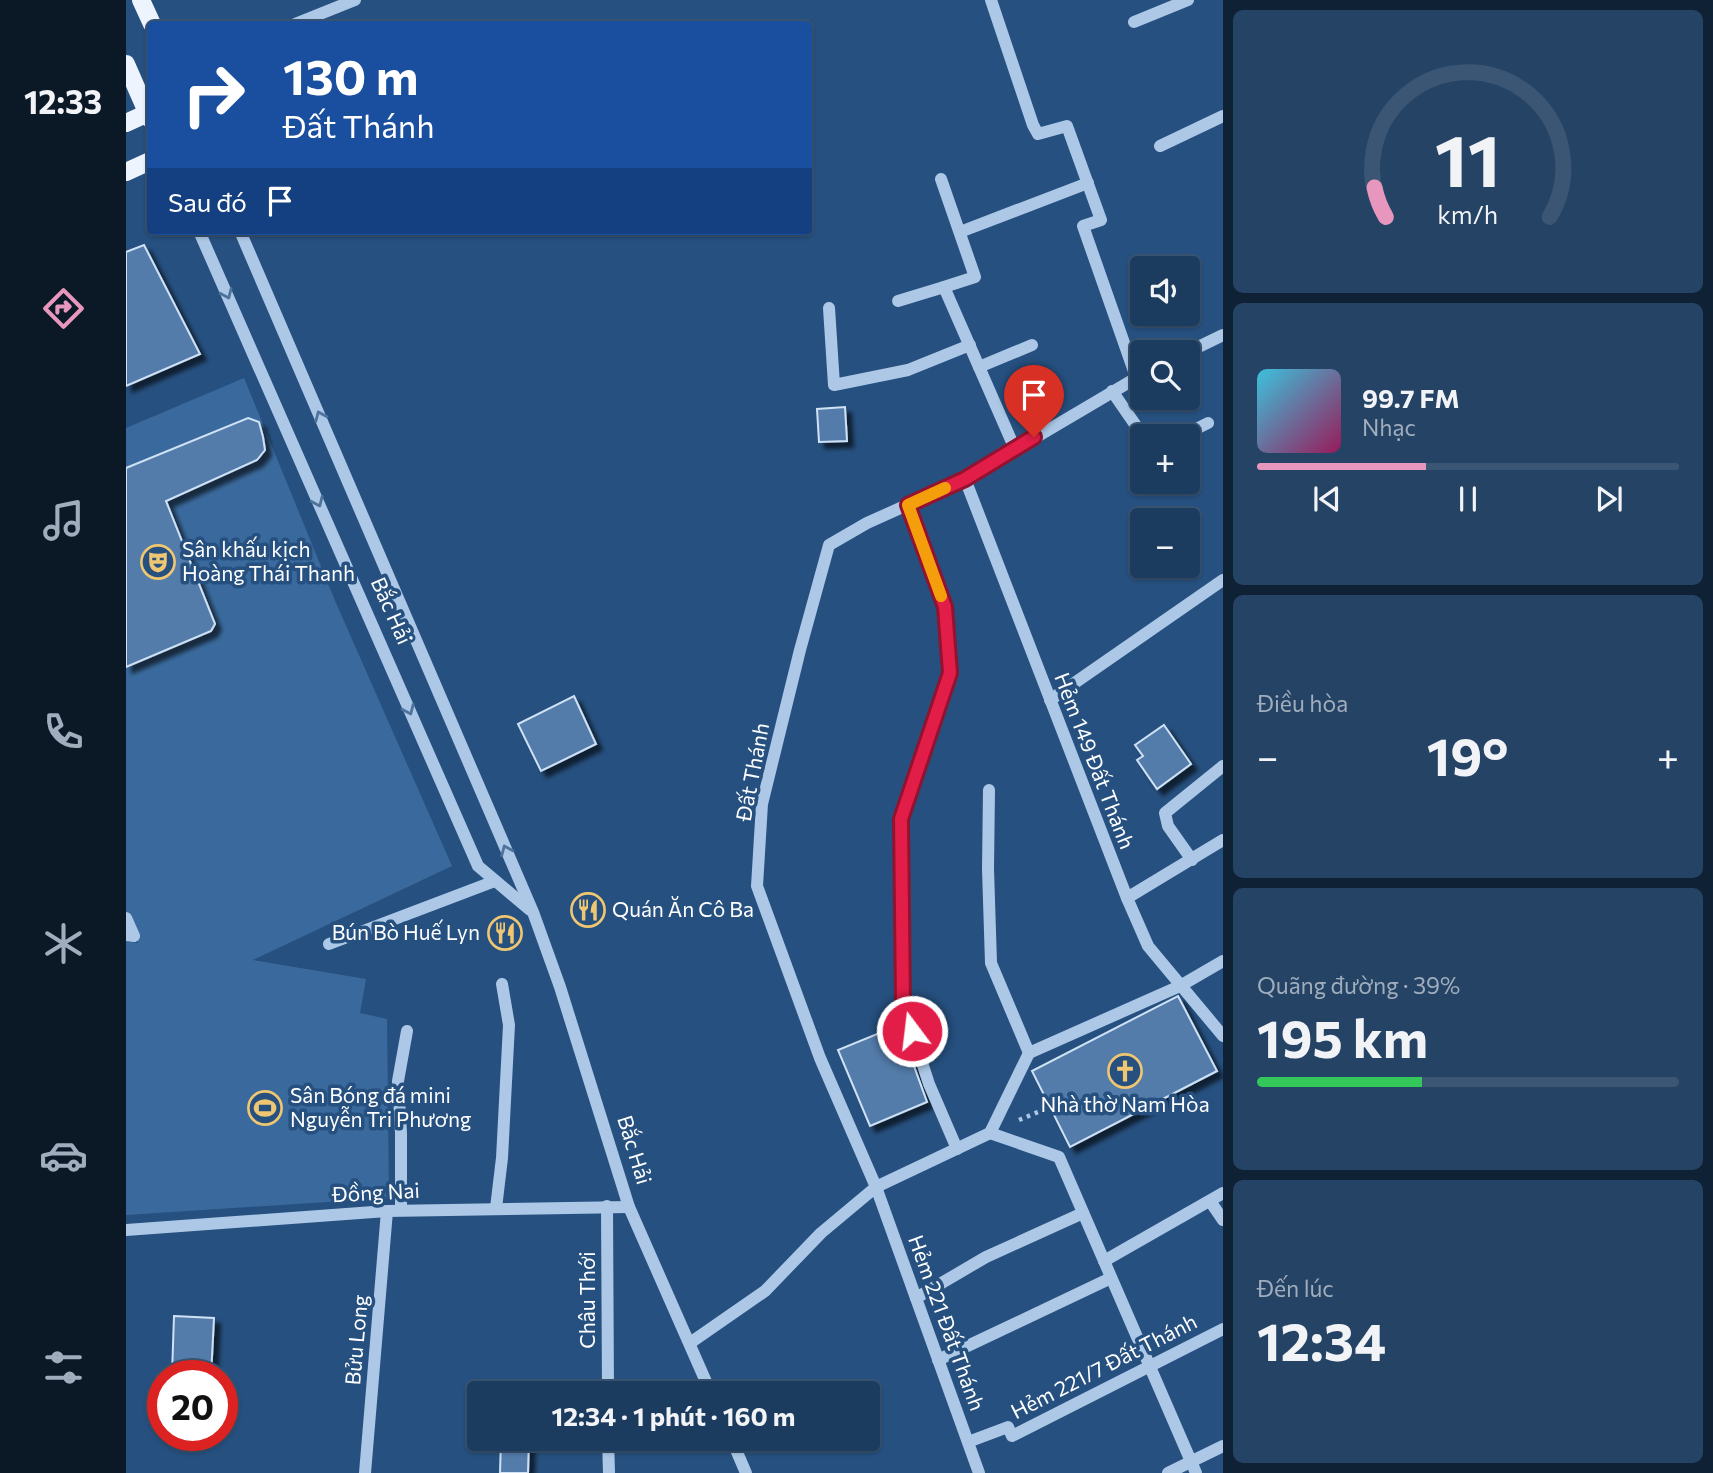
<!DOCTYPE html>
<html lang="vi">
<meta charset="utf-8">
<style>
body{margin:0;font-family:Commissioner,sans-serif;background:#254365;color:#f1f3f6;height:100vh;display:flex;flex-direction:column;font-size:26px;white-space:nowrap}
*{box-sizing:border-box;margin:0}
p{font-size:23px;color:#a0adbd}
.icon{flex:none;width:38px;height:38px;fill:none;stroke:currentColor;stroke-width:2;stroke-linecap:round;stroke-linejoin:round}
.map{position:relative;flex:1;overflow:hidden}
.panel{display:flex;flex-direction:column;gap:10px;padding:10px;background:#0f2134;width:490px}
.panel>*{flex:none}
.banner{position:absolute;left:21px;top:21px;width:665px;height:214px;border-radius:7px;box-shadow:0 2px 5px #0004,0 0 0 2px #3a5674;background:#1a4fa0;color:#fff;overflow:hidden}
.fabs{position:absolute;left:1004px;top:256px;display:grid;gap:14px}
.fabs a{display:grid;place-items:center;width:70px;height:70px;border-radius:7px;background:#1c3c5f;box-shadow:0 2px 5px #0004,0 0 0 2px #3a5674;font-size:35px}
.speed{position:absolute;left:21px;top:1360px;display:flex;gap:14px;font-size:35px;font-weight:700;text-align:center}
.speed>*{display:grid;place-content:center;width:91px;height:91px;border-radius:50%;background:#1c3c5f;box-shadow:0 2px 5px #0004,0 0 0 2px #3a5674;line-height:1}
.speed .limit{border:10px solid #d22;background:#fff;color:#111}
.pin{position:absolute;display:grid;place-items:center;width:60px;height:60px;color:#fff;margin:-72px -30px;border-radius:50% 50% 50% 0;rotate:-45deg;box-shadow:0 0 7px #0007}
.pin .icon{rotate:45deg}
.me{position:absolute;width:77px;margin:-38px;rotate:345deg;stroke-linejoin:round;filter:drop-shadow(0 0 5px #0008)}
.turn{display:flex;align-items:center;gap:24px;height:147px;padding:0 21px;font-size:32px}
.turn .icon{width:91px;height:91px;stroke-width:2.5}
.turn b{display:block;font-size:49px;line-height:60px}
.then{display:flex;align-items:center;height:66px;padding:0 21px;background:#0003;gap:14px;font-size:26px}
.big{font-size:52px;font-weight:700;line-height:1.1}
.panel .tile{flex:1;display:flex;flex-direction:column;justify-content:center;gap:10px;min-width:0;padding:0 24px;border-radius:10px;background:#254365}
.panel .dial{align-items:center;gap:0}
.dial svg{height:182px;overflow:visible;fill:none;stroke:#3a5674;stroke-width:7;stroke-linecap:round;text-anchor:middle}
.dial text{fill:#f1f3f6;stroke:none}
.song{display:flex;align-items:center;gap:21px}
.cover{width:84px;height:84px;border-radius:10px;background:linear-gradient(135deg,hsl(190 70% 55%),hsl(330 70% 35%))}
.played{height:7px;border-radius:4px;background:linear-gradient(90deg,#e797bd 40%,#3a5674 40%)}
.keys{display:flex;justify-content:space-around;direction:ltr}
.heat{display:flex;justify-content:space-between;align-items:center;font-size:38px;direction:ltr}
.charge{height:10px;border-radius:5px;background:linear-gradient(90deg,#34c759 39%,#3a5674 0)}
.trip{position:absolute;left:341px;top:1381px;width:413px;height:70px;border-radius:7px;background:#1c3c5f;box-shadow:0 2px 5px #0004,0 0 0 2px #3a5674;font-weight:700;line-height:70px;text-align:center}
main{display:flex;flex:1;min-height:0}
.tab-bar{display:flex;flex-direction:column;width:126px;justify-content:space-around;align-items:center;background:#0b1826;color:#a0adbd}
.tab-bar .icon{width:49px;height:49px}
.tab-bar .selected{color:#e797bd}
.tab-bar b{font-size:32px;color:#f1f3f6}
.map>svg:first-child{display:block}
</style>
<main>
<nav class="tab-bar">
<b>12:33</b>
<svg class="icon selected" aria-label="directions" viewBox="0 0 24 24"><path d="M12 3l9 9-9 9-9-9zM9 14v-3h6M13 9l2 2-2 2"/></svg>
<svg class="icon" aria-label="music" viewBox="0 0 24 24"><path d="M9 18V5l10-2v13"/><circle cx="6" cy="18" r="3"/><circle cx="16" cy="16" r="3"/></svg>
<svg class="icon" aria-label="phone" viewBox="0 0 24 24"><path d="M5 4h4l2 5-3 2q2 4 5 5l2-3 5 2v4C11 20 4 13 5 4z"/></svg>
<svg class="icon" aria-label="climate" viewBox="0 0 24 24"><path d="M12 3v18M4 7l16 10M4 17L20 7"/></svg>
<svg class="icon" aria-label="car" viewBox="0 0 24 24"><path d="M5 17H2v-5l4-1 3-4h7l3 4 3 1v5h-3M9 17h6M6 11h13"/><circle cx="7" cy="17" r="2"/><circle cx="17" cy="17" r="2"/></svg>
<svg class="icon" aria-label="filters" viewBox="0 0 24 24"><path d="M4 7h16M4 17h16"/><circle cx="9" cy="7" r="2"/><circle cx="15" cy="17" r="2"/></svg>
</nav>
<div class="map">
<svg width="1097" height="1473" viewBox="0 0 1097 1473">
<defs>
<filter id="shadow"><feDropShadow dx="6" dy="6" stdDeviation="2" flood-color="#0009"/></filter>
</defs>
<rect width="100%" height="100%" fill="#26507f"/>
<!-- green -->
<polygon fill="#3a6a9d" points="118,378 210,603 326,866 127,960 240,979 234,1013 261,1019 263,1198 0,1215 0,941 12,943 0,912 0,428"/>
<!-- building -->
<g fill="#527caa" stroke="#cfe1f5" stroke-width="2" filter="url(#shadow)">
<polygon points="18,245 74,354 0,386 0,252"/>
<polygon points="719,407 721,441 693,442 691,409"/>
<polygon points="122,418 133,422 137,437 139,450 131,460 40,501 89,624 85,631 0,667 0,468"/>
<polygon points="448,696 470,744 415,771 392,724"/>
<polygon points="1038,725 1065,764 1031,789 1011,760 1017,756 1009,745"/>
<polygon points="1052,996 1091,1071 944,1147 906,1071"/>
<polygon points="773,1025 801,1102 744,1126 712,1050"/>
<polygon points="48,1316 88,1318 85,1376 46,1374"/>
<polygon points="375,1438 403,1438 402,1473 374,1473"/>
</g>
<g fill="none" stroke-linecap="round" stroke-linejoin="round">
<!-- path -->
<polyline stroke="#acc8e6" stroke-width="4.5" stroke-dasharray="3.5 5" stroke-linecap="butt" points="893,1120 924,1107"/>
<!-- minor -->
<g stroke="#acc8e6" stroke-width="12">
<polyline points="865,0 907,125 912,134 941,126 975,220 957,226 1010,377"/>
<polyline points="1008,22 1062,0"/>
<polyline points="169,24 229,0"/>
<polyline points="1034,146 1097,116"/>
<polyline points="815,179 849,277 818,287 889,449"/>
<polyline points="73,231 352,866 404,910"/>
<polyline points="114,231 407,912 434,987 503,1207 585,1393"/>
<polyline points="834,232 962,183"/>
<polyline points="772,301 818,287"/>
<polyline points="703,308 708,385 782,370 844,345"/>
<polyline points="1062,352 1097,335"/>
<polyline points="853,367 906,345"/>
<polyline points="986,391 1017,436"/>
<polyline points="1056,436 1082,423"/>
<polyline points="839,479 1001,898 1022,946 1097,1036"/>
<polyline points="782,504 819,607 824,673 775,819 777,1004 803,1084 831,1149"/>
<polyline points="924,700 1097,580"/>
<polyline points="863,790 862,869 865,963 903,1053"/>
<polyline points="1066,860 1042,826 1039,813 1097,766"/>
<polyline points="1001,898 1097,840"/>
<polyline points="0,918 8,936 0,935"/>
<polyline points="203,944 369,881"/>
<polyline points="864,1133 933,1157 1070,1473"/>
<polyline points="1084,1201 1097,1220"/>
<polyline points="481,1206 482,1393"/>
<polyline points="370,1208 376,1158 383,1025 376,984"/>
<polyline points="275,1210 275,1133 272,1081 281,1031"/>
<polyline points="0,1230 261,1211 503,1207"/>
<polyline points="978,1261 1097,1193"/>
<polyline points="790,1298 860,1257 957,1213"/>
<polyline points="564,1343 639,1291 695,1233 750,1187 694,1058 631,886 636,804 674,650 703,545 741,523 839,479 1017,374"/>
<polyline points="812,1360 985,1278"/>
<polyline points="482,1438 483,1473"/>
<polyline points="605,1438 620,1473"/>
<polyline points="842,1442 882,1427 886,1436 1097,1329"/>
<polyline points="239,1473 261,1211"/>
<polyline points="853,1473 750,1187 864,1133 903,1053 1054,986 1097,961"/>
<polyline points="1042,1473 1097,1446"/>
</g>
<!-- major -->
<g stroke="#edf4fd" stroke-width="18">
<polyline points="15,0 26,24"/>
<polyline points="0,64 24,119"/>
<polyline points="0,123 24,112"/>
<polyline points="0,172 24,161"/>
</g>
</g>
<!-- one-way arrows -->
<defs><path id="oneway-chevron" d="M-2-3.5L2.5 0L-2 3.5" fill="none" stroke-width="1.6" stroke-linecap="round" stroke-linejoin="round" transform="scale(1.75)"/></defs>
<g stroke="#4e749e">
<use href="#oneway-chevron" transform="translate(101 294) rotate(66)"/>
<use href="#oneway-chevron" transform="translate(194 416) rotate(-113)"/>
<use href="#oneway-chevron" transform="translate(192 502) rotate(66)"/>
<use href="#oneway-chevron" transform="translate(283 710) rotate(66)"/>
<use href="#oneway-chevron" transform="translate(380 850) rotate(-113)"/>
</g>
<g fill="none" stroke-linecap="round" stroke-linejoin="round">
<!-- route casing -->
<g stroke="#92132f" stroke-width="18">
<polyline id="route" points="786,1031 777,1004 775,819 824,673 819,607 782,505 839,479 908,437"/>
</g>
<!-- route -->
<use href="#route" stroke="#e11d48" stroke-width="12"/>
<!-- slow -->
<polyline stroke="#f59e0b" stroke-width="12" points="815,596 782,505 819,488"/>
</g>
<!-- icons -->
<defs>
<g id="theatre-ring" transform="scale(1.75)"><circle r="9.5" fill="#26507f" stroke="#efc672" stroke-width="1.5"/><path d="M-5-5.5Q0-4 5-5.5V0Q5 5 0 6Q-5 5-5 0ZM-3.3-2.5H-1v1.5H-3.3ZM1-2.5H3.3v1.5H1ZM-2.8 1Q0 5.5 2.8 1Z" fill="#efc672"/></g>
<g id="restaurant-ring" transform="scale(1.75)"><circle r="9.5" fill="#26507f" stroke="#efc672" stroke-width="1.5"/><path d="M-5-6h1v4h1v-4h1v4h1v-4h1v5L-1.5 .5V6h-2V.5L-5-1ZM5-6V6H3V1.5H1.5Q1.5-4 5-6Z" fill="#efc672"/></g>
<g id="church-ring" transform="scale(1.75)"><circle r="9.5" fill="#26507f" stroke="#efc672" stroke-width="1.5"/><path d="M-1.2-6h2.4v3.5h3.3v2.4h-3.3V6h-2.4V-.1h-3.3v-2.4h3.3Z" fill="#efc672"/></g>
<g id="stadium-ring" transform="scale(1.75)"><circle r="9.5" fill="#26507f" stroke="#efc672" stroke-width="1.5"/><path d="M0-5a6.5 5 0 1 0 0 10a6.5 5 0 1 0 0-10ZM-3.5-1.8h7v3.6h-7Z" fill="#efc672"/></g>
</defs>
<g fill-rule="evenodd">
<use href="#theatre-ring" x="32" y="562"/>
<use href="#restaurant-ring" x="462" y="910"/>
<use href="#restaurant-ring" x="379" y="933"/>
<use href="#church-ring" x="999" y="1071"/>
<use href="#stadium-ring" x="139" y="1108"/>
</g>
<g text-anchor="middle" stroke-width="7" stroke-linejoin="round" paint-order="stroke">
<!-- poi labels -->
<g font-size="21" fill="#fff" stroke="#26507f" text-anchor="start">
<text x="56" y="557">Sân khấu kịch<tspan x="56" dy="24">Hoàng Thái Thanh</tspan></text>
<text x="486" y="917">Quán Ăn Cô Ba</text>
<text x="354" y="940" text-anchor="end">Bún Bò Huế Lyn</text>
<text x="164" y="1103">Sân Bóng đá mini<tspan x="164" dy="24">Nguyễn Tri Phương</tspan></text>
<text x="999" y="1112" text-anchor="middle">Nhà thờ Nam Hòa</text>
</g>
<!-- street labels -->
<g font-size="21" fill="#fff" stroke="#26507f">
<text transform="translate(265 611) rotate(66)" y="7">Bắc Hải</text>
<text transform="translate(968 761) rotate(69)" y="7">Hẻm 149 Đất Thánh</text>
<text transform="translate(627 772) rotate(-79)" y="7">Đất Thánh</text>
<text transform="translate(508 1150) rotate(73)" y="7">Bắc Hải</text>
<text transform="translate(250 1193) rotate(-3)" y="7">Đồng Nai</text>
<text transform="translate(462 1300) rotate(-90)" y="7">Châu Thới</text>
<text transform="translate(820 1323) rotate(70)" y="7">Hẻm 221 Đất Thánh</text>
<text transform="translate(231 1340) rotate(-85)" y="7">Bửu Long</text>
<text transform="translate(978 1367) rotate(-27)" y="7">Hẻm 221/7 Đất Thánh</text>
</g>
</g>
</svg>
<div class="fabs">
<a><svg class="icon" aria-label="sound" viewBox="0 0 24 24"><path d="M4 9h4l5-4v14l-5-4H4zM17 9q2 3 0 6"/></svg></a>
<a><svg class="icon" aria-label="search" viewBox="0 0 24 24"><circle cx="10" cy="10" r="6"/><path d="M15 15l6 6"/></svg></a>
<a>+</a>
<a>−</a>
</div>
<div class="speed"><div class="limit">20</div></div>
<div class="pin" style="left:908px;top:437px;background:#d93025"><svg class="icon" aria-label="arrive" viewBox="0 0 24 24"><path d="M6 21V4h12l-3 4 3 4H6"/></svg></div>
<svg class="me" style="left:786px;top:1031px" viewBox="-20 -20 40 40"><circle r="17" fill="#e11d48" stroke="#fff" stroke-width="3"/><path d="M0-11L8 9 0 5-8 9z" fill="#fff"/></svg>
<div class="trip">12:34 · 1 phút · 160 m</div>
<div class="banner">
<div class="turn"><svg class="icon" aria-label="right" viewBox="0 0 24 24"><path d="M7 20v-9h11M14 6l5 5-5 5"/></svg><div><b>130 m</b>Đất Thánh</div></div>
<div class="then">Sau đó<svg class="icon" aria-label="arrive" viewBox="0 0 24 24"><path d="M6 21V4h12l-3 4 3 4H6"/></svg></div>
</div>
</div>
<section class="panel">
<div class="tile dial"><svg viewBox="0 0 100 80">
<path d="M14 69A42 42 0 1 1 86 69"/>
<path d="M14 69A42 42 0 0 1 9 56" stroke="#e797bd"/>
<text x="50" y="56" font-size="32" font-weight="700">11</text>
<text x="50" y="72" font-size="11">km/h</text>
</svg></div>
<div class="tile">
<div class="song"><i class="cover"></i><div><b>99.7 FM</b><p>Nhạc</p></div></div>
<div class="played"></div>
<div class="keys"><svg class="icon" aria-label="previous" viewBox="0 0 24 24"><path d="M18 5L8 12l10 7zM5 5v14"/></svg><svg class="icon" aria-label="pause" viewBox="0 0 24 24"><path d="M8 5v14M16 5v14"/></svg><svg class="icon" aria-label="next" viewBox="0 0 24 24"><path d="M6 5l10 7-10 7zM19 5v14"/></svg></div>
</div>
<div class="tile"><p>Điều hòa</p>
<div class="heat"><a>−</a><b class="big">19°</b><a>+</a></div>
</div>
<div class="tile"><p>Quãng đường · 39%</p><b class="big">195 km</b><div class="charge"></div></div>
<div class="tile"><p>Đến lúc</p><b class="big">12:34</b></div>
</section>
</main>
